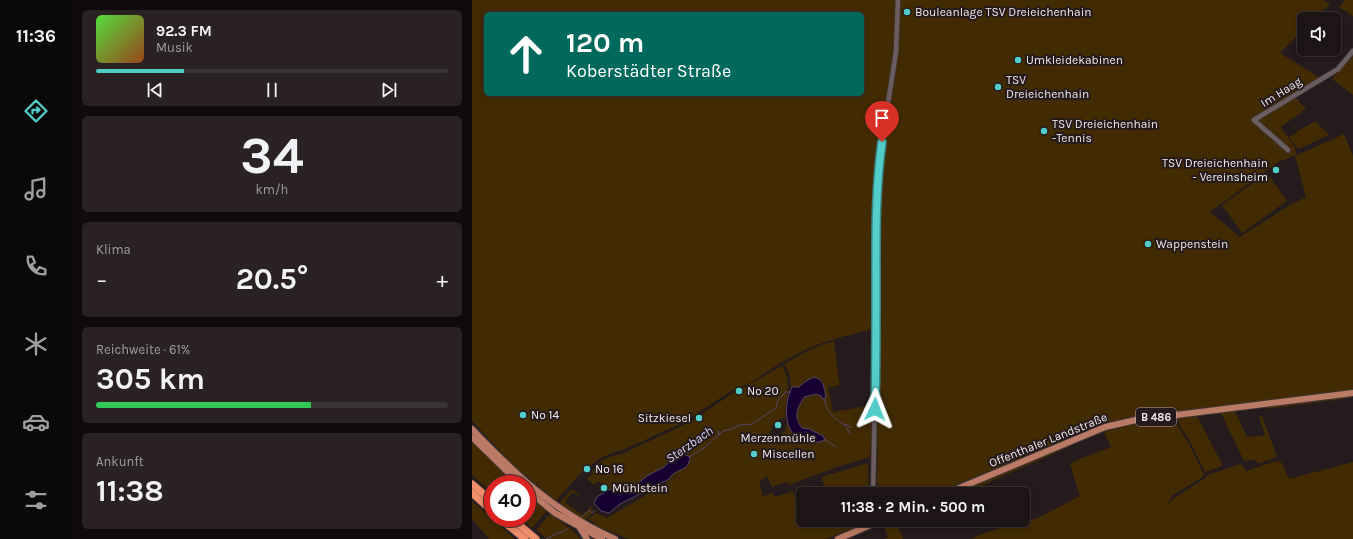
<!DOCTYPE html>
<html lang="de">
<meta charset="utf-8">
<style>
body{margin:0;font-family:Karla,sans-serif;background:#292122;color:#f1f3f6;height:100vh;display:flex;flex-direction:column;font-size:15px;white-space:nowrap}
*{box-sizing:border-box;margin:0}
p{font-size:13px;color:#a09ea0}
.icon{flex:none;width:22px;height:22px;fill:none;stroke:currentColor;stroke-width:2;stroke-linecap:round;stroke-linejoin:round}
.map{position:relative;flex:1;overflow:hidden}
.drawer{display:flex;flex-direction:column;gap:10px;padding:10px;background:#0f0b0c;width:400px}
.drawer>*{flex:none}
.guide{position:absolute;left:12px;top:12px;width:380px;height:84px;border-radius:6px;box-shadow:0 2px 6px #0003,0 0 0 1px #3a3334;background:#00695c;color:#fff;overflow:hidden}
.fabs{position:absolute;left:825px;top:12px;display:grid;gap:8px}
.fabs a{display:grid;place-items:center;width:44px;height:44px;border-radius:6px;background:#1c1415;box-shadow:0 2px 6px #0003,0 0 0 1px #3a3334;font-size:20px}
.speed{position:absolute;left:12px;top:475px;display:flex;gap:8px;font-size:20px;font-weight:700;text-align:center}
.speed>*{display:grid;place-content:center;width:52px;height:52px;border-radius:50%;background:#1c1415;box-shadow:0 2px 6px #0003,0 0 0 1px #3a3334;line-height:1}
.speed .limit{border:6px solid #d22;background:#fff;color:#111}
.pin{position:absolute;display:grid;place-items:center;width:34px;height:34px;color:#fff;margin:-41px -17px;border-radius:50% 50% 50% 0;rotate:-45deg;box-shadow:0 0 4px #0007}
.pin .icon{rotate:45deg}
.me{position:absolute;width:44px;margin:-22px;rotate:2deg;stroke-linejoin:round;filter:drop-shadow(0 0 3px #0008)}
.turn{display:flex;align-items:center;gap:14px;height:84px;padding:0 16px;font-size:18px}
.turn .icon{width:52px;height:52px;stroke-width:2.5}
.turn b{display:block;font-size:28px;line-height:34px}
.big{font-size:30px;font-weight:700;line-height:1.1}
.drawer .widget{flex:1;display:flex;flex-direction:column;justify-content:center;gap:6px;min-width:0;padding:0 14px;border-radius:6px;background:#292122}
.drawer .dial{align-items:center;gap:0}
.dial b{font-size:52px;line-height:1}
.song{display:flex;align-items:center;gap:12px}
.cover{width:48px;height:48px;border-radius:6px;background:linear-gradient(135deg,hsl(110 70% 55%),hsl(20 70% 35%))}
.played{height:4px;border-radius:2px;background:linear-gradient(90deg,#53cdc9 25%,#3a3334 25%)}
.keys{display:flex;justify-content:space-around;direction:ltr}
.heat{display:flex;justify-content:space-between;align-items:center;font-size:22px;direction:ltr}
.charge{height:6px;border-radius:3px;background:linear-gradient(90deg,#34c759 61%,#3a3334 0)}
.trip{position:absolute;left:324px;top:487px;width:234px;height:40px;border-radius:6px;background:#1c1415;box-shadow:0 2px 6px #0003,0 0 0 1px #3a3334;font-weight:700;line-height:40px;text-align:center}
main{display:flex;flex:1;min-height:0}
.tab-bar{display:flex;flex-direction:column;width:72px;justify-content:space-around;align-items:center;background:#0b0808;color:#a09ea0}
.tab-bar .icon{width:28px;height:28px}
.tab-bar .selected{color:#53cdc9}
.tab-bar b{font-size:18px;color:#f1f3f6}
.map>svg:first-child{display:block}
</style>
<main>
<nav class="tab-bar">
<b>11:36</b>
<svg class="icon selected" aria-label="directions" viewBox="0 0 24 24"><path d="M12 3l9 9-9 9-9-9zM9 14v-3h6M13 9l2 2-2 2"/></svg>
<svg class="icon" aria-label="music" viewBox="0 0 24 24"><path d="M9 18V5l10-2v13"/><circle cx="6" cy="18" r="3"/><circle cx="16" cy="16" r="3"/></svg>
<svg class="icon" aria-label="phone" viewBox="0 0 24 24"><path d="M5 4h4l2 5-3 2q2 4 5 5l2-3 5 2v4C11 20 4 13 5 4z"/></svg>
<svg class="icon" aria-label="climate" viewBox="0 0 24 24"><path d="M12 3v18M4 7l16 10M4 17L20 7"/></svg>
<svg class="icon" aria-label="car" viewBox="0 0 24 24"><path d="M5 17H2v-5l4-1 3-4h7l3 4 3 1v5h-3M9 17h6M6 11h13"/><circle cx="7" cy="17" r="2"/><circle cx="17" cy="17" r="2"/></svg>
<svg class="icon" aria-label="filters" viewBox="0 0 24 24"><path d="M4 7h16M4 17h16"/><circle cx="9" cy="7" r="2"/><circle cx="15" cy="17" r="2"/></svg>
</nav>
<section class="drawer">
<div class="widget">
<div class="song"><i class="cover"></i><div><b>92.3 FM</b><p>Musik</p></div></div>
<div class="played"></div>
<div class="keys"><svg class="icon" aria-label="previous" viewBox="0 0 24 24"><path d="M18 5L8 12l10 7zM5 5v14"/></svg><svg class="icon" aria-label="pause" viewBox="0 0 24 24"><path d="M8 5v14M16 5v14"/></svg><svg class="icon" aria-label="next" viewBox="0 0 24 24"><path d="M6 5l10 7-10 7zM19 5v14"/></svg></div>
</div>
<div class="widget dial"><b>34</b><p>km/h</p></div>
<div class="widget"><p>Klima</p>
<div class="heat"><a>−</a><b class="big">20.5°</b><a>+</a></div>
</div>
<div class="widget"><p>Reichweite · 61%</p><b class="big">305 km</b><div class="charge"></div></div>
<div class="widget"><p>Ankunft</p><b class="big">11:38</b></div>
</section>
<div class="map">
<svg width="881" height="539" viewBox="0 0 881 539">
<rect width="100%" height="100%" fill="#251a1c"/>
<!-- green -->
<g fill="#422b03" fill-rule="evenodd">
<path d="M0 0H851L858 4 843 19H832V29L808 53 848 78 821 95 834 109 809 127 823 147 824 155 806 162 738 212 768 237 818 205 834 197 823 156 872 134 881 156V390L658 417 638 422 461 494H407L405 482 407 332 401 329 373 336 341 346 310 362 278 383 259 391 212 422 151 450C121 456 103 479 84 501L40 464 0 421ZM14 14H390V94H14Z"/>
<polygon points="873,0 881,0 881,16 867,7"/>
<polygon points="881,56 881,95 860,79"/>
<polygon points="843,121 857,135 826,149 817,137"/>
<polygon points="795,173 815,201 770,233 750,205"/>
<path d="M362 341 366 375 368 385 356 388 361 412 401 405 398 457 365 467 317 485 316 482 300 487 295 476 287 482 291 496 301 493 303 497 321 491 323 497 331 494V520H395L394 523 354 539H157L127 527 116 519 124 513 135 518 191 485 197 480 212 471 197 479 200 474 215 466 201 458 192 467 175 476 165 484 136 490 127 481 122 485 115 479 121 473 120 472C124 460 141 456 152 453L218 422 261 393 310 366C321 382 313 399 313 418L308 419 300 427V429L297 434V444L311 436 309 433 313 431 314 422C320 433 322 438 335 443L336 429 330 428C321 415 326 409 332 397L344 394 354 397 350 381H334L327 387H320L319 389 317 373 312 364 341 348Z"/>
<polygon points="878,395 878,398 796,409 796,406"/>
<polygon points="763,411 775,437 793,435 787,416 790,416 803,451 805,457 788,463 781,460 772,461 749,413"/>
<polygon points="725,416 751,466 733,472 716,438 711,431 704,417"/>
<path d="M701 418 717 444 732 475 729 478 701 495 695 506 702 498 732 479 736 475 769 464 774 471 804 461 809 462 817 479 881 462V539H499L512 533 568 517 608 496 598 464 607 459 639 447 632 432C655 425 677 421 701 418Z"/>
<polygon points="0,441 1,443 44,484 21,484 21,494 0,475"/>
<polygon points="596,445 597,447 491,494 481,494"/>
<polygon points="396,463 397,494 331,494 353,486 349,477"/>
<polygon points="99,490 102,490 108,496 107,496 101,492 93,502 110,515 119,507 122,511 112,521 87,503"/>
<polygon points="55,494 75,511 60,528 48,518 55,518"/>
<polygon points="0,501 43,539 17,539 0,519"/>
<polygon points="78,514 99,529 109,539 75,539 64,530"/>
<polygon points="420,520 428,520 424,522 431,539 412,539 416,537 411,524"/>
</g>
<!-- water -->
<g fill="#150031" stroke="#574668">
<path d="M342 377C352 379 352 388 354 397L350 399 349 396 344 394 332 397C325 409 321 416 330 428L337 429 351 436 353 440C316 454 307 413 320 387H327L334 381Z"/>
<path d="M212 454 218 457C217 473 204 467 197 479L148 504 137 513 129 511 122 503 125 497 136 490 165 484 175 476 192 467 201 458Z"/>
</g>
<g fill="none" stroke-linecap="round" stroke-linejoin="round">
<!-- stream -->
<g stroke="#574668" stroke-width="1">
<path d="M352 399C355 410 359 416 368 422 373 425 375 428 380 427"/>
<polyline points="372,425 377,424"/>
<polyline points="375,428 378,434"/>
<polyline points="246,430 247,435"/>
<polyline points="352,439 364,447"/>
<polyline points="217,457 232,448 251,431 259,429 268,425 280,424 304,408 305,402 313,392 318,392"/>
<polyline points="108,518 117,511 118,511 120,513 123,511"/>
<path d="M74 539C81 534 89 534 95 529"/>
</g>
<!-- minor casing -->
<g stroke="#3f3738" stroke-width="6">
<g id="minor">
<polyline points="816,150 782,120 866,69 881,51"/>
<polyline points="401,494 404,346 405,186 410,142 424,52 426,0"/>
</g>
</g>
<!-- major casing -->
<g stroke="#3f3738" stroke-width="8">
<g id="major">
<path d="M0 429C44 475 84 513 143 539"/>
<polyline points="0,437 48,484"/>
<polyline points="55,490 83,513 130,539"/>
<polyline points="473,494 633,427 664,420 881,393"/>
<polyline points="108,528 115,539"/>
<polyline points="366,539 410,520"/>
</g>
</g>
<!-- highway casing -->
<g stroke="#3f3738" stroke-width="9">
<g id="highway">
<polyline points="0,484 21,502"/>
<polyline points="0,493 21,512"/>
<polyline points="27,518 53,539"/>
<polyline points="39,518 64,539"/>
</g>
</g>
<!-- minor -->
<use href="#minor" stroke="#6b5d5f" stroke-width="4.5"/>
<!-- major -->
<use href="#major" stroke="#bb7a66" stroke-width="6"/>
<!-- highway -->
<use href="#highway" stroke="#f08d6a" stroke-width="7"/>
</g>
<g fill="none" stroke-linecap="round" stroke-linejoin="round">
<!-- route casing -->
<g stroke="#368583" stroke-width="10">
<path id="route" d="M403 409C404 370 404 330 404 290 404 240 403 191 410 142"/>
</g>
<!-- route -->
<use href="#route" stroke="#53cdc9" stroke-width="7"/>
</g>
<!-- markers -->
<g fill="#53cdc9" stroke="#251a1c" stroke-width="1.5">
<circle cx="435" cy="12" r="4"/>
<circle cx="546" cy="60" r="4"/>
<circle cx="526" cy="87" r="4"/>
<circle cx="572" cy="131" r="4"/>
<circle cx="804" cy="170" r="4"/>
<circle cx="676" cy="244" r="4"/>
<circle cx="267" cy="391" r="4"/>
<circle cx="51" cy="415" r="4"/>
<circle cx="227" cy="418" r="4"/>
<circle cx="306" cy="425" r="4"/>
<circle cx="282" cy="454" r="4"/>
<circle cx="115" cy="469" r="4"/>
<circle cx="132" cy="488" r="4"/>
</g>
<g text-anchor="middle" stroke-width="4" stroke-linejoin="round" paint-order="stroke">
<!-- shield labels -->
<rect fill="#251a1c" stroke="#b4abac" stroke-width="1" x="664" y="408" width="40" height="18" rx="3"/>
<g font-size="11" font-weight="bold" fill="#f1e9ea">
<text x="684" y="421">B 486</text>
</g>
<!-- poi labels -->
<g font-size="12" fill="#f1e9ea" stroke="#251a1c" text-anchor="start">
<text x="443" y="16">Bouleanlage TSV Dreieichenhain</text>
<text x="554" y="64">Umkleidekabinen</text>
<text x="534" y="84">TSV<tspan x="534" dy="14">Dreieichenhain</tspan></text>
<text x="580" y="128">TSV Dreieichenhain<tspan x="580" dy="14">-Tennis</tspan></text>
<text x="796" y="167" text-anchor="end">TSV Dreieichenhain<tspan x="796" dy="14">- Vereinsheim</tspan></text>
<text x="684" y="248">Wappenstein</text>
<text x="275" y="395">No 20</text>
<text x="59" y="419">No 14</text>
<text x="219" y="422" text-anchor="end">Sitzkiesel</text>
<text x="306" y="442" text-anchor="middle">Merzenmühle</text>
<text x="290" y="458">Miscellen</text>
<text x="123" y="473">No 16</text>
<text x="140" y="492">Mühlstein</text>
</g>
<!-- street labels -->
<g font-size="12" fill="#f1e9ea" stroke="#251a1c">
<text transform="translate(809 92) rotate(-32)" y="4">Im Haag</text>
<text transform="translate(576 440) rotate(-22)" y="4">Offenthaler Landstraße</text>
</g>
<!-- water labels -->
<g font-size="13" font-style="italic" fill="#dbd3f6" stroke="#251a1c">
<text transform="translate(217 444) rotate(-35)" y="5">Sterzbach</text>
</g>
</g>
</svg>
<div class="fabs">
<a><svg class="icon" aria-label="sound" viewBox="0 0 24 24"><path d="M4 9h4l5-4v14l-5-4H4zM17 9q2 3 0 6"/></svg></a>
</div>
<div class="speed"><div class="limit">40</div></div>
<div class="pin" style="left:410px;top:142px;background:#d93025"><svg class="icon" aria-label="arrive" viewBox="0 0 24 24"><path d="M6 21V4h12l-3 4 3 4H6"/></svg></div>
<svg class="me" style="left:403px;top:409px" viewBox="-20 -20 40 40"><path d="M0-17L14 15 0 8-14 15z" fill="#53cdc9" stroke="#fff" stroke-width="4"/></svg>
<div class="trip">11:38 · 2 Min. · 500 m</div>
<div class="guide">
<div class="turn"><svg class="icon" aria-label="ahead" viewBox="0 0 24 24"><path d="M12 20V5M6 11l6-6 6 6"/></svg><div><b>120 m</b>Koberstädter Straße</div></div>
</div>
</div>
</main>
